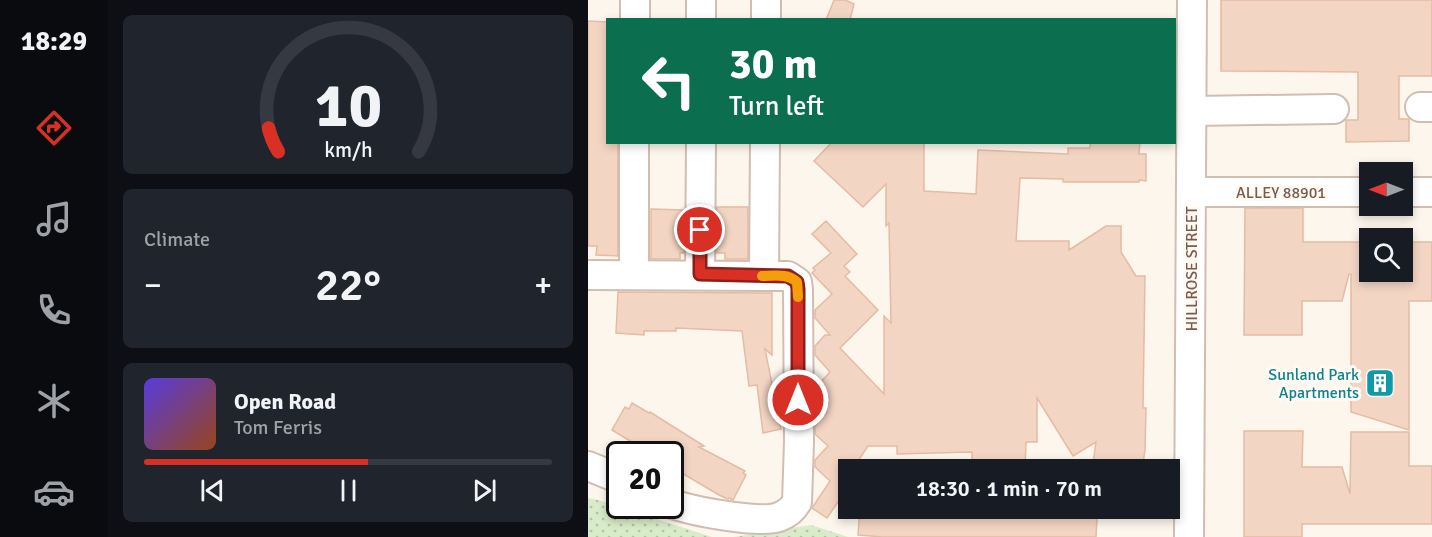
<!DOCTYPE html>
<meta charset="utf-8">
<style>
body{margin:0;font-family:Signika,sans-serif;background:#20242c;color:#f1f3f6;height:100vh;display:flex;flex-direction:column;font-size:22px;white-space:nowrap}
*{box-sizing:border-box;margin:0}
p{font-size:20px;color:#9ea1a6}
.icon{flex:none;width:33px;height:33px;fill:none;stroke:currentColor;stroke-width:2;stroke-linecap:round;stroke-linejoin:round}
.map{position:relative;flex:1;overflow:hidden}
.sheet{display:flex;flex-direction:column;gap:15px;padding:15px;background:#0d0f14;width:480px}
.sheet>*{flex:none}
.guide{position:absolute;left:18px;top:18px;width:570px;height:126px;border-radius:0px;box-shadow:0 3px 9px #0003;background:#0b6e4f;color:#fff;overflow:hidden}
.needle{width:39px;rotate:270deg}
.fabs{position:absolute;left:771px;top:162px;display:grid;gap:12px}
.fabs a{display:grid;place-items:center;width:54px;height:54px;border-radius:0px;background:#171b24;box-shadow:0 3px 9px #0003;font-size:30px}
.speed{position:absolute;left:18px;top:441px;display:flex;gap:12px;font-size:30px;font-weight:700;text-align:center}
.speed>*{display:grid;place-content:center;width:78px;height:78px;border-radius:50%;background:#171b24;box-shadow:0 3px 9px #0003;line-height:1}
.speed .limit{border:3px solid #111;border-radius:9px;background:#fff;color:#111}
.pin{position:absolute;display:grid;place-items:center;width:51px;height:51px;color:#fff;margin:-26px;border:3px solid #fff;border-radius:50%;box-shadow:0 2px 6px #0007}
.me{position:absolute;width:66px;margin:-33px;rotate:0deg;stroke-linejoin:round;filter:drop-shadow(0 0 4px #0008)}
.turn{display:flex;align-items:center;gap:21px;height:126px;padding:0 24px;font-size:27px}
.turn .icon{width:78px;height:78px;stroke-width:2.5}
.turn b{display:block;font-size:42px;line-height:51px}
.big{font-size:45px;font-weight:600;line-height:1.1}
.sheet .card{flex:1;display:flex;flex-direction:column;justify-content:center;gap:9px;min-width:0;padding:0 21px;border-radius:9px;background:#20242c}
.sheet .dial{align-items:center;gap:0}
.dial svg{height:156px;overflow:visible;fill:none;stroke:#363941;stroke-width:7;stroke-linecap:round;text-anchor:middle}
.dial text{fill:#f1f3f6;stroke:none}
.song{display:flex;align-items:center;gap:18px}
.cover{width:72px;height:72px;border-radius:9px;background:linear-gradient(135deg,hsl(250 70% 55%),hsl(20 70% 35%))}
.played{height:6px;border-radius:3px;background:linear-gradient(90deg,#d93025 55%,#363941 55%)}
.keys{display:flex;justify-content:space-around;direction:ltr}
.heat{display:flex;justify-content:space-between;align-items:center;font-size:33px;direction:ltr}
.trip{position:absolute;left:250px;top:459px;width:342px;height:60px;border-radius:0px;background:#171b24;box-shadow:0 3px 9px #0003;font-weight:600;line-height:60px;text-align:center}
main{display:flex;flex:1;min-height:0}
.menu{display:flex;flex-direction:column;width:108px;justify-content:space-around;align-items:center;background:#090b0e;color:#9ea1a6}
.menu .icon{width:42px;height:42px}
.menu .selected{color:#d93025}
.menu b{font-size:27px;color:#f1f3f6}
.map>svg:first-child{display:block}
</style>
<main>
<nav class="menu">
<b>18:29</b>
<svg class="icon selected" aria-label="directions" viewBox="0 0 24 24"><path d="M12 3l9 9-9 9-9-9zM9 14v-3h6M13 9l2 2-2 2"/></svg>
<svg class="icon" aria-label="music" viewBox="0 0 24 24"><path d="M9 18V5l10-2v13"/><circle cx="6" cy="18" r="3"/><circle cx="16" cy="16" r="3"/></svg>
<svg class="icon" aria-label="phone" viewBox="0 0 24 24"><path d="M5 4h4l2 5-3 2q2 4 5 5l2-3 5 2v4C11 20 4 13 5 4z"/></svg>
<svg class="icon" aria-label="climate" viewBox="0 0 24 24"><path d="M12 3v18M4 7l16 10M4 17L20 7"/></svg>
<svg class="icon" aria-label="car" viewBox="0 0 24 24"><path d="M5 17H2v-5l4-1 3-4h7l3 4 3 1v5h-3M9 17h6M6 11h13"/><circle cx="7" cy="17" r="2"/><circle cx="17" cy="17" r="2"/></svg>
</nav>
<section class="sheet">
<div class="card dial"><svg viewBox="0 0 100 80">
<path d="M14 69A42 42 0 1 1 86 69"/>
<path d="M14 69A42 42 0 0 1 9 57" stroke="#d93025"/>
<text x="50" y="56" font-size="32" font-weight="700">10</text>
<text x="50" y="72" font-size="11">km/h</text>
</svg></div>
<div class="card"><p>Climate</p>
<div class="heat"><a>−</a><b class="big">22°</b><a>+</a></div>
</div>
<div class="card">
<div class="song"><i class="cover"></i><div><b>Open Road</b><p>Tom Ferris</p></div></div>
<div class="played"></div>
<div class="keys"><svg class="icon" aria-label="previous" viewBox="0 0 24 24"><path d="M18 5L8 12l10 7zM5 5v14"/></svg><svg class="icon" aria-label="pause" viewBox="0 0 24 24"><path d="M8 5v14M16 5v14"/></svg><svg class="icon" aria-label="next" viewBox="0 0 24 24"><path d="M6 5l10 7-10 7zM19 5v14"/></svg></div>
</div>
</section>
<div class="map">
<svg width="844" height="537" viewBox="0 0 844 537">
<defs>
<pattern id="grass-dots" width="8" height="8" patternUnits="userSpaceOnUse" patternTransform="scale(1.5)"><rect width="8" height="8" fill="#d8ecc9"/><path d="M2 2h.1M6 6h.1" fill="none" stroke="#b4c2a5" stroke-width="1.8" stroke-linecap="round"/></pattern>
</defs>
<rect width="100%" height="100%" fill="#fdf6ec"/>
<!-- grass -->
<g fill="url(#grass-dots)">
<polygon points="0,498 10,500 124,537 0,537"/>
<polygon points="223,525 260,537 146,537"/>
</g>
<!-- building -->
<g fill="#f3d5c3" stroke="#e6bba3" stroke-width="1.5">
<polygon points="246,0 257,0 266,4 262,20 238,20"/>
<polygon points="633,0 844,0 844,76 811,76 811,119 821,119 821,141 758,142 758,120 770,120 770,72 633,71"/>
<polygon points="0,21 20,22 20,142 30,142 30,256 8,255 9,246 0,246"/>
<polygon points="244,142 336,142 336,191 388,194 390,150 480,154 480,148 502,148 502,142 552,142 551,154 558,154 558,181 551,180 551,182 475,182 475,179 432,178 428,241 481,241 481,250 518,226 533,226 533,252 548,276 557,276 555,408 558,408 557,450 554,470 504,470 508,442 485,456 449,398 449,442 438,442 437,470 384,468 384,452 309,454 309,446 280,446 264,470 261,470 261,474 257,480 261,482 261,486 239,518 224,508 242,481 227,467 227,460 240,446 227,434 227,426 239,412 233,406 236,402 229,396 227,388 242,372 227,355 227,346 237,335 242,335 227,318 227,310 244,294 224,273 227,270 225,268 243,253 224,234 238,221 269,254 256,266 262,272 257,276 290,310 252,348 296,394 296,316 303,323 301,223 298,226 298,184 275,207 226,161"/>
<polygon points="129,207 160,207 160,259 137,259 137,253 129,253"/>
<polygon points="657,208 715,208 715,242 782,242 782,272 814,272 814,242 844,242 844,301 821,301 821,430 763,412 763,274 761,274 754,301 714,301 714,335 656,335"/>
<polygon points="63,209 96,210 96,253 92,253 92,259 63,259"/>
<polygon points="30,292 184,293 184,355 177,349 193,429 175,433 169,385 161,386 154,331 88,328 88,331 56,331 56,335 28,333"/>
<polygon points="44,403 61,413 62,412 116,446 111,447 157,471 155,473 158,475 145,500 141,498 140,499 131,495 82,466 82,454 63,454 24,430 37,407 41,409"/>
<polygon points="656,431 715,431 714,467 754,467 762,494 763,432 821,432 821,466 844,466 844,524 714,524 714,537 656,537"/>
<polygon points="272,508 428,508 480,513 480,515 489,516 489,518 509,518 508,537 295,537 270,535"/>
</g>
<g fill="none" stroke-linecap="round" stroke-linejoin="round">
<!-- minor casing -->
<g stroke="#d1beb0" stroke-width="32">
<g id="minor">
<polyline points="47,20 47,0"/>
<polyline points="113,20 113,0"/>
<polyline points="178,20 178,0"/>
<polyline points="832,107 844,107"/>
<polyline points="604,111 746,109"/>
<polyline points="604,192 782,192"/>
<polyline points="814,192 844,192"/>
<polyline points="112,274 113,142"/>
<path d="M0 275 187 276H200L209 282 210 289 211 442 209 502C205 509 199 514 191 517 171 524 103 511 82 503"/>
<polyline points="46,275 46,142"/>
<polyline points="176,276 177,142"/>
<polyline points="0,466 32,479"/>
<polyline points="601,537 604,0"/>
</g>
</g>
<!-- minor -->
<use href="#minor" stroke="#fff" stroke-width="28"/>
</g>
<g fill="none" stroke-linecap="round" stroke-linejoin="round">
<!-- route casing -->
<g stroke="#8d1f18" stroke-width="15">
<polyline id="route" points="112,230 112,274 200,276 209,282 210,289 210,400"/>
</g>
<!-- route -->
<use href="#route" stroke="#d93025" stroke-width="10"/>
<!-- slow -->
<path stroke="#f59e0b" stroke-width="10" d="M174 276C186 276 199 273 209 282L210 297"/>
</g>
<!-- icons -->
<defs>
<g id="building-square" transform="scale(1.5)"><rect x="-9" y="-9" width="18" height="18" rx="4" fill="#0f9aa8" stroke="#fffaf3"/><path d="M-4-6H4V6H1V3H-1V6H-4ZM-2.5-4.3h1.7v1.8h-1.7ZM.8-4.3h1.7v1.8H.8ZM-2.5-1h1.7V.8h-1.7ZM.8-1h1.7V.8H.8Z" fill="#fff"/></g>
</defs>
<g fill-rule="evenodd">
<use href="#building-square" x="792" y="383"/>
</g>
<g text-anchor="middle" stroke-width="6" stroke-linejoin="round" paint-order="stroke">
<!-- street labels -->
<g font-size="16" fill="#7a5c4d" stroke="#fffaf3">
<text x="693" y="198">ALLEY 88901</text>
<text transform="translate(603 269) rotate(-90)" y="6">HILLROSE STREET</text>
</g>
<!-- culture labels -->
<g font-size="16" fill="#0d838f" stroke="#fffaf3" text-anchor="end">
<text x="771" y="380">Sunland Park<tspan x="771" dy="18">Apartments</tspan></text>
</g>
</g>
</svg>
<div class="fabs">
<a><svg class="needle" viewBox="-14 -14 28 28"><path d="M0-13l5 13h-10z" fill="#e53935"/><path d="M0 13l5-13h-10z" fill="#9ea1a6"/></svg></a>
<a><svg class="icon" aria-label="search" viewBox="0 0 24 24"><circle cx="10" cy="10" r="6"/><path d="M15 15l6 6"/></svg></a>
</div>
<div class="speed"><div class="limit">20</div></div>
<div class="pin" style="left:112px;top:230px;background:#d93025"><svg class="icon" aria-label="arrive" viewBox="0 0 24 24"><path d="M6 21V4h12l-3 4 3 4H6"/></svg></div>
<svg class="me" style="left:210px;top:400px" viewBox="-20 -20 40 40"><circle r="17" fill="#d93025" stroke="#fff" stroke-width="3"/><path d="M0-11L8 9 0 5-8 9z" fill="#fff"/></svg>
<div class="trip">18:30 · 1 min · 70 m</div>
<div class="guide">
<div class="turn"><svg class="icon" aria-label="left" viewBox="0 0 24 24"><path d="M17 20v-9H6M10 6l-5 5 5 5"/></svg><div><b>30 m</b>Turn left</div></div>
</div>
</div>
</main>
